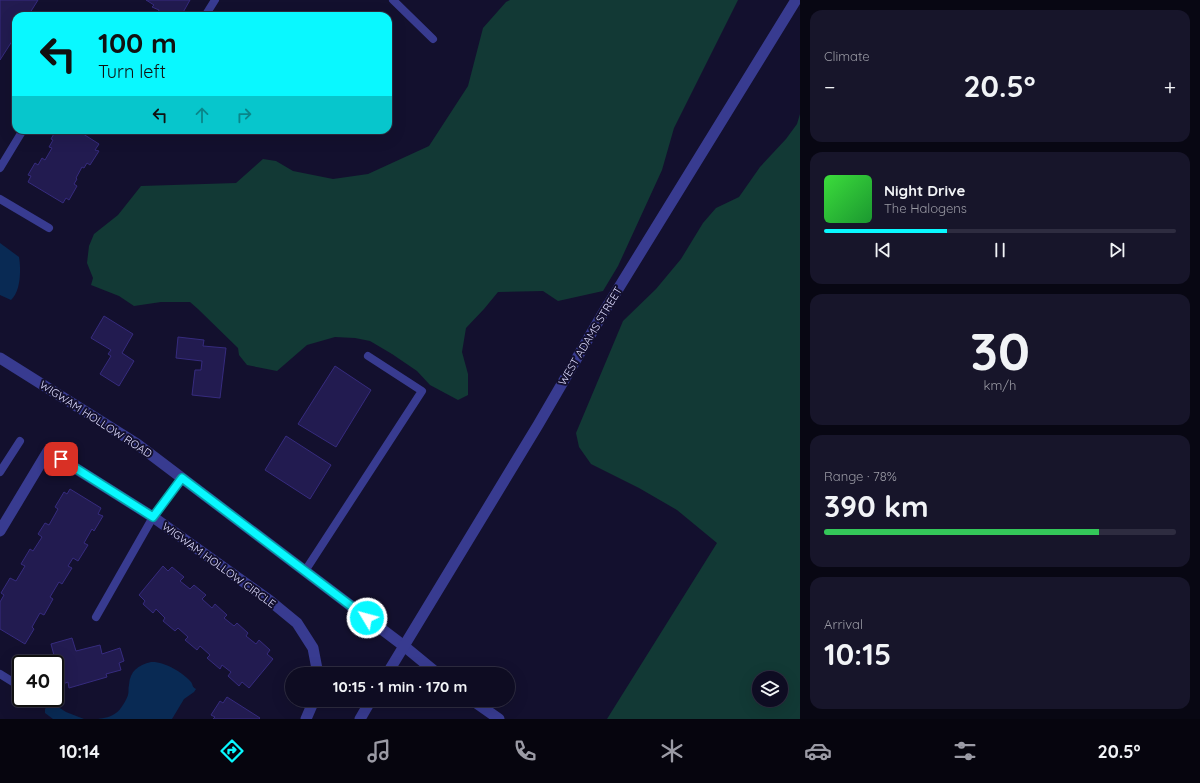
<!DOCTYPE html>
<meta charset="utf-8">
<style>
body{margin:0;font-family:Quicksand,sans-serif;background:#17152a;color:#f1f3f6;height:100vh;display:flex;flex-direction:column;font-size:15px;white-space:nowrap}
*{box-sizing:border-box;margin:0}
p{font-size:13px;color:#9b9ba5}
.icon{flex:none;width:22px;height:22px;fill:none;stroke:currentColor;stroke-width:2;stroke-linecap:round;stroke-linejoin:round}
.map{position:relative;flex:1;overflow:hidden}
.drawer{display:flex;flex-direction:column;gap:10px;padding:10px;background:#080713;width:400px}
.drawer>*{flex:none}
.hud{position:absolute;left:12px;top:12px;width:380px;height:122px;border-radius:12px;box-shadow:0 4px 16px #0002,0 0 0 1px #2e2c40;background:#09f8ff;color:#111;overflow:hidden}
.buttons{position:absolute;left:752px;top:671px;display:grid;gap:8px}
.buttons a{display:grid;place-items:center;width:36px;height:36px;border-radius:50%;background:#0e0c22;box-shadow:0 4px 16px #0002,0 0 0 1px #2e2c40;font-size:20px}
.speed{position:absolute;left:12px;top:655px;display:flex;gap:8px;font-size:20px;font-weight:700;text-align:center}
.speed>*{display:grid;place-content:center;width:52px;height:52px;border-radius:50%;background:#0e0c22;box-shadow:0 4px 16px #0002,0 0 0 1px #2e2c40;line-height:1}
.speed .limit{border:2px solid #111;border-radius:6px;background:#fff;color:#111}
.pin{position:absolute;display:grid;place-items:center;width:34px;height:34px;color:#fff;margin:-17px;border-radius:8px;box-shadow:0 2px 6px #0006}
.me{position:absolute;width:44px;margin:-22px;rotate:307deg;stroke-linejoin:round;filter:drop-shadow(0 0 3px #0008)}
.turn{display:flex;align-items:center;gap:14px;height:84px;padding:0 20px;font-size:18px}
.turn .icon{width:52px;height:52px;stroke-width:2.5}
.turn b{display:block;font-size:28px;line-height:34px}
.lanes{display:flex;align-items:center;height:38px;padding:0 20px;background:#0003;justify-content:center;gap:20px;direction:ltr}
.lanes .off{opacity:.35}
.big{font-size:30px;font-weight:700;line-height:1.1}
.drawer .widget{flex:1;display:flex;flex-direction:column;justify-content:center;gap:6px;min-width:0;padding:0 14px;border-radius:12px;background:#17152a}
.drawer .dial{align-items:center;gap:0}
.dial b{font-size:52px;line-height:1}
.song{display:flex;align-items:center;gap:12px}
.cover{width:48px;height:48px;border-radius:6px;background:linear-gradient(135deg,hsl(120 70% 55%),hsl(130 70% 35%))}
.played{height:4px;border-radius:2px;background:linear-gradient(90deg,#09f8ff 35%,#2e2c40 35%)}
.keys{display:flex;justify-content:space-around;direction:ltr}
.heat{display:flex;justify-content:space-between;align-items:center;font-size:22px;direction:ltr}
.charge{height:6px;border-radius:3px;background:linear-gradient(90deg,#34c759 78%,#2e2c40 0)}
.trip{position:absolute;left:285px;top:667px;width:230px;height:40px;border-radius:20px;background:#0e0c22;box-shadow:0 4px 16px #0002,0 0 0 1px #2e2c40;font-weight:700;line-height:40px;text-align:center}
.tabs{display:flex;height:64px;justify-content:space-around;align-items:center;background:#06050e;color:#9b9ba5}
.tabs .icon{width:28px;height:28px}
.tabs .current{color:#09f8ff}
.tabs b{font-size:18px;color:#f1f3f6}
main{display:flex;flex:1;min-height:0}
.map>svg:first-child{display:block}
</style>
<main>
<div class="map">
<svg width="800" height="719" viewBox="0 0 800 719">
<rect width="100%" height="100%" fill="#13102e"/>
<!-- green -->
<g fill="#123935" fill-rule="evenodd">
<polygon points="510,0 738,0 674,128 662,170 618,266 603,291 558,301 543,291 498,292 484,309 466,328 462,352 468,374 468,395 458,400 430,385 417,371 392,354 370,341 355,338 335,337 307,345 277,371 247,365 239,355 238,348 198,309 190,302 161,302 134,306 119,296 91,285 93,278 87,263 89,246 94,234 118,215 141,186 236,183 263,159 276,161 293,171 333,179 368,174 429,146 468,86 483,28 506,2"/>
<path d="M800 114V719H607L717 543 677 510 639 488 591 464 579 447 576 433 623 321 656 289 681 259 703 223 716 208 739 197 760 167 786 139 797 124ZM759 678H781V700H759Z"/>
</g>
<!-- water -->
<g fill="#092a54">
<path d="M0 243 19 257C21 269 21 291 11 300L0 295Z"/>
<path d="M151 662C163 661 183 672 191 682 193 685 192 687 196 689L194 692 184 699 172 719H98C104 718 111 717 116 713 120 711 127 699 128 695 129 692 128 688 129 685 130 671 138 665 151 662Z"/>
<polygon points="49,704 55,705 66,712 84,719 53,719 45,713 45,709"/>
</g>
<!-- building -->
<g fill="#221b50" stroke="#362b7e">
<polygon points="0,0 38,0 28,16 16,16 16,35 0,60"/>
<polygon points="146,0 190,0 181,16 160,16 157,14 159,10 152,7 154,5"/>
<polygon points="56,130 77,130 99,144 95,150 99,151 90,165 87,163 84,168 82,167 76,178 77,179 74,184 77,186 69,200 66,198 63,203 28,182 31,176 28,175 35,163 38,165 42,158 45,160 52,148 49,147 53,140 51,139"/>
<polygon points="104,316 133,334 122,353 134,361 119,386 100,374 111,356 108,354 111,350 91,338"/>
<polygon points="178,337 204,340 203,346 226,348 220,398 192,395 195,370 201,370 202,361 176,358"/>
<polygon points="335,366 371,390 336,447 298,424"/>
<polygon points="286,436 331,465 310,499 265,470"/>
<polygon points="70,489 101,508 98,514 103,516 94,531 92,529 84,543 88,545 78,561 73,558 68,566 72,568 62,584 59,582 50,597 53,599 44,615 40,613 32,627 34,629 25,644 0,629 0,602 4,595 1,593 10,578 16,581 25,566 21,564 30,549 33,551 42,537 38,534 45,523 49,525 58,509 55,507 64,492 67,494"/>
<polygon points="163,566 168,571 172,567 184,577 180,581 190,589 194,585 206,595 202,599 212,608 215,604 227,615 224,618 234,626 237,623 248,633 246,636 256,644 259,640 270,650 267,654 273,659 249,688 242,682 239,686 228,676 231,672 222,665 220,669 207,658 210,655 200,646 197,650 185,640 188,637 178,628 175,631 163,621 165,618 156,609 153,613 143,604 145,601 139,595"/>
<polygon points="72,638 76,651 100,645 102,654 120,648 124,661 119,663 121,670 106,674 107,677 69,688 68,682 63,684 59,670 64,669 61,657 55,659 51,644"/>
<polygon points="227,697 260,718 259,719 213,719 215,717 211,715 220,701 223,703"/>
</g>
<g fill="none" stroke-linecap="round" stroke-linejoin="round">
<!-- service -->
<g stroke="#383b90" stroke-width="8">
<polyline points="393,0 433,39"/>
<polyline points="205,16 215,0"/>
<polyline points="0,168 23,130"/>
<polyline points="0,199 49,228"/>
<polyline points="0,472 20,441"/>
<polyline points="305,571 422,391 368,356"/>
<polyline points="96,617 153,517 182,478"/>
<polyline points="0,674 21,687"/>
</g>
<!-- minor -->
<g stroke="#383b90" stroke-width="11">
<polyline points="0,531 48,451 153,517 269,600 297,623 313,648 317,669 317,674"/>
<polyline points="306,719 312,705 312,700"/>
</g>
<!-- tertiary -->
<g stroke="#383b90" stroke-width="11">
<polyline points="0,358 137,444 404,646 438,674"/>
<polyline points="387,674 538,425 602,315 796,0"/>
<polyline points="472,700 499,719"/>
<polyline points="360,719 371,700"/>
</g>
</g>
<g fill="none" stroke-linecap="round" stroke-linejoin="round">
<!-- route casing -->
<g stroke="#06a1a6" stroke-width="10">
<polyline id="route" points="61,459 153,517 182,478 367,618"/>
</g>
<!-- route -->
<use href="#route" stroke="#09f8ff" stroke-width="7"/>
</g>
<g text-anchor="middle" stroke-width="4" stroke-linejoin="round" paint-order="stroke">
<!-- street labels -->
<g font-size="11" fill="#dfddff" stroke="#13102e">
<text transform="translate(590 336) rotate(-59)" y="4">WEST ADAMS STREET</text>
<text transform="translate(96 419) rotate(33)" y="4">WIGWAM HOLLOW ROAD</text>
<text transform="translate(219 565) rotate(36)" y="4">WIGWAM HOLLOW CIRCLE</text>
</g>
</g>
</svg>
<div class="buttons">
<a><svg class="icon" aria-label="layers" viewBox="0 0 24 24"><path d="M12 4l9 5-9 5-9-5zM3 14l9 5 9-5"/></svg></a>
</div>
<div class="speed"><div class="limit">40</div></div>
<div class="pin" style="left:61px;top:459px;background:#d93025"><svg class="icon" aria-label="arrive" viewBox="0 0 24 24"><path d="M6 21V4h12l-3 4 3 4H6"/></svg></div>
<svg class="me" style="left:367px;top:618px" viewBox="-20 -20 40 40"><circle r="17" fill="#09f8ff" stroke="#fff" stroke-width="3"/><path d="M0-11L8 9 0 5-8 9z" fill="#fff"/></svg>
<div class="trip">10:15 · 1 min · 170 m</div>
<div class="hud">
<div class="turn"><svg class="icon" aria-label="left" viewBox="0 0 24 24"><path d="M17 20v-9H6M10 6l-5 5 5 5"/></svg><div><b>100 m</b>Turn left</div></div>
<div class="lanes"><svg class="icon" aria-label="left" viewBox="0 0 24 24"><path d="M17 20v-9H6M10 6l-5 5 5 5"/></svg><svg class="icon off" aria-label="ahead" viewBox="0 0 24 24"><path d="M12 20V5M6 11l6-6 6 6"/></svg><svg class="icon off" aria-label="right" viewBox="0 0 24 24"><path d="M7 20v-9h11M14 6l5 5-5 5"/></svg></div>
</div>
</div>
<section class="drawer">
<div class="widget"><p>Climate</p>
<div class="heat"><a>−</a><b class="big">20.5°</b><a>+</a></div>
</div>
<div class="widget">
<div class="song"><i class="cover"></i><div><b>Night Drive</b><p>The Halogens</p></div></div>
<div class="played"></div>
<div class="keys"><svg class="icon" aria-label="previous" viewBox="0 0 24 24"><path d="M18 5L8 12l10 7zM5 5v14"/></svg><svg class="icon" aria-label="pause" viewBox="0 0 24 24"><path d="M8 5v14M16 5v14"/></svg><svg class="icon" aria-label="next" viewBox="0 0 24 24"><path d="M6 5l10 7-10 7zM19 5v14"/></svg></div>
</div>
<div class="widget dial"><b>30</b><p>km/h</p></div>
<div class="widget"><p>Range · 78%</p><b class="big">390 km</b><div class="charge"></div></div>
<div class="widget"><p>Arrival</p><b class="big">10:15</b></div>
</section>
</main>
<nav class="tabs">
<b>10:14</b>
<svg class="icon current" aria-label="directions" viewBox="0 0 24 24"><path d="M12 3l9 9-9 9-9-9zM9 14v-3h6M13 9l2 2-2 2"/></svg>
<svg class="icon" aria-label="music" viewBox="0 0 24 24"><path d="M9 18V5l10-2v13"/><circle cx="6" cy="18" r="3"/><circle cx="16" cy="16" r="3"/></svg>
<svg class="icon" aria-label="phone" viewBox="0 0 24 24"><path d="M5 4h4l2 5-3 2q2 4 5 5l2-3 5 2v4C11 20 4 13 5 4z"/></svg>
<svg class="icon" aria-label="climate" viewBox="0 0 24 24"><path d="M12 3v18M4 7l16 10M4 17L20 7"/></svg>
<svg class="icon" aria-label="car" viewBox="0 0 24 24"><path d="M5 17H2v-5l4-1 3-4h7l3 4 3 1v5h-3M9 17h6M6 11h13"/><circle cx="7" cy="17" r="2"/><circle cx="17" cy="17" r="2"/></svg>
<svg class="icon" aria-label="filters" viewBox="0 0 24 24"><path d="M4 7h16M4 17h16"/><circle cx="9" cy="7" r="2"/><circle cx="15" cy="17" r="2"/></svg>
<b>20.5°</b>
</nav>
